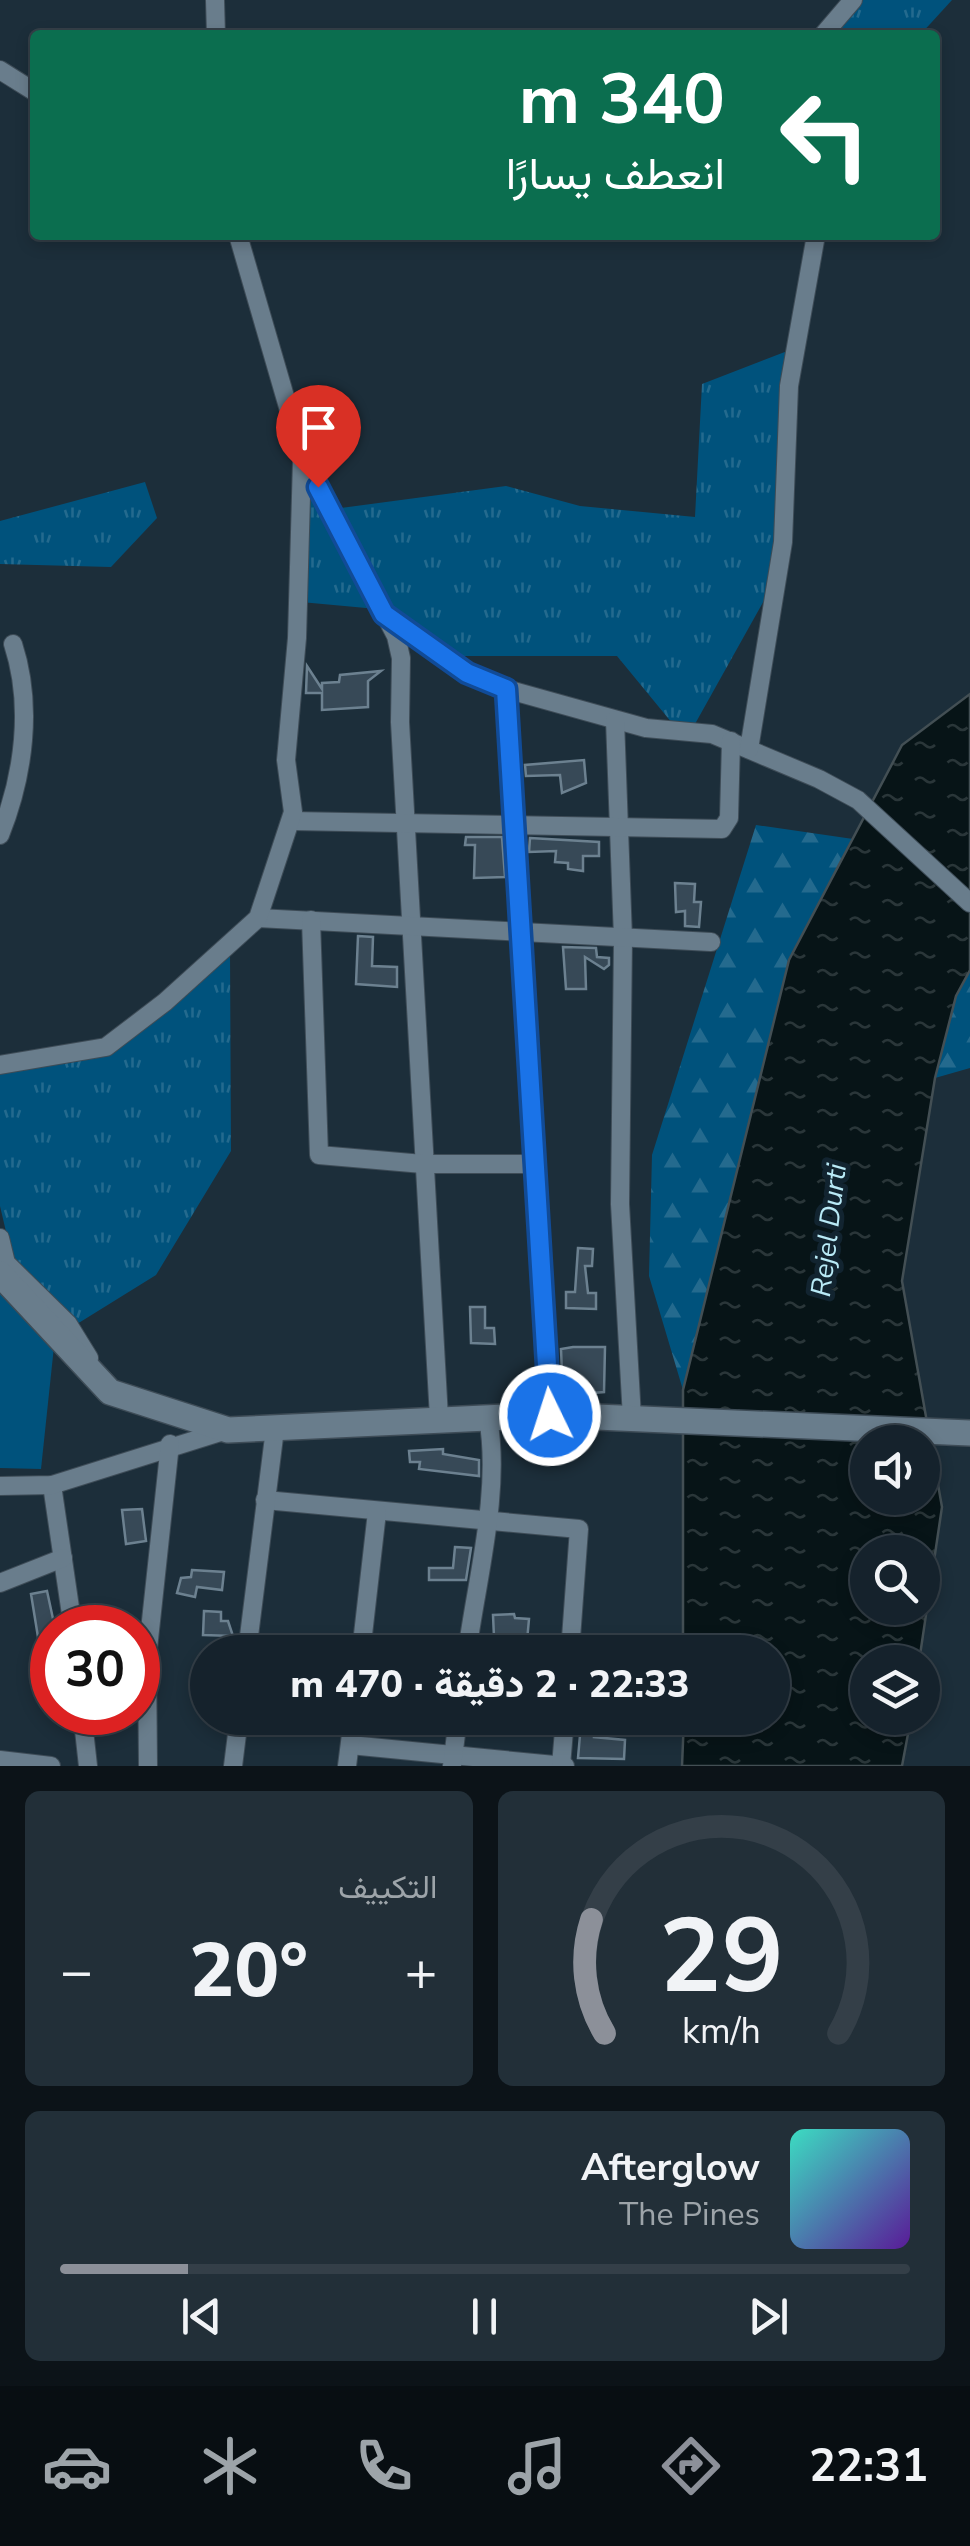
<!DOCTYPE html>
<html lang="ar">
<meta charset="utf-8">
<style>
body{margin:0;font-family:"Nunito Sans",Vazirmatn,sans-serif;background:#222f38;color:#f1f3f6;direction:rtl;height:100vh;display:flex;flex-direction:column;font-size:38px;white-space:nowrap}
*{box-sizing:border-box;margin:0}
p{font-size:32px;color:#9da4a9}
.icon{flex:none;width:55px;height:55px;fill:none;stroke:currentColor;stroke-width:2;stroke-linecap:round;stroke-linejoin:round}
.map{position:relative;height:1766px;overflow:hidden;direction:ltr}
.drawer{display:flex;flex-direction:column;gap:25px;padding:25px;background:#0c1318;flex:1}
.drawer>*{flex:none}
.top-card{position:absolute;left:30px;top:30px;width:910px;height:210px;border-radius:10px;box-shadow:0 5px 15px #0003,0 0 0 2px #343f48;direction:rtl;background:#0b6e4f;color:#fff;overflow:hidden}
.tools{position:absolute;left:850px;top:1425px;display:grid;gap:20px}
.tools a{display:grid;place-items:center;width:90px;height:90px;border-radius:50%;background:#15222c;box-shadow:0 5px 15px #0003,0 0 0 2px #343f48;font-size:50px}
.speed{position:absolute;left:30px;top:1605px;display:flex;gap:20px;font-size:50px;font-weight:700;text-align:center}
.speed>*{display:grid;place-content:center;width:130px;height:130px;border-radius:50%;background:#15222c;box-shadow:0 5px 15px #0003,0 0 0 2px #343f48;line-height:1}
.speed .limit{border:15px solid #d22;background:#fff;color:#111}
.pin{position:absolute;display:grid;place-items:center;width:85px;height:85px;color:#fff;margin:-102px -42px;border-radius:50% 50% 50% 0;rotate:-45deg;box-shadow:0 0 10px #0007}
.pin .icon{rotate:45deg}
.me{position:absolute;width:110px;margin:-55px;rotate:356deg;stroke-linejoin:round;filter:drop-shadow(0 0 8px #0008)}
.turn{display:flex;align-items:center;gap:35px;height:210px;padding:0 50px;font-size:45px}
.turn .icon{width:130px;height:130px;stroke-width:2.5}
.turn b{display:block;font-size:70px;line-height:85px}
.big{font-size:75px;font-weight:800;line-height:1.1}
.drawer .card{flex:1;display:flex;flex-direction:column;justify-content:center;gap:15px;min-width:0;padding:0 35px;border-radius:15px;background:#222f38}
.drawer .dial{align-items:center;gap:0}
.dial svg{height:260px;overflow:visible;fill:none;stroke:#343f48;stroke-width:7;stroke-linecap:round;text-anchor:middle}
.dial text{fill:#f1f3f6;stroke:none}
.song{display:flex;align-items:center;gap:30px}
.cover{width:120px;height:120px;border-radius:15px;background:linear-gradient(135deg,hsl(170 70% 55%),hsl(270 70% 35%))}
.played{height:10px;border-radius:5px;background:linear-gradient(90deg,#8c9099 15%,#343f48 15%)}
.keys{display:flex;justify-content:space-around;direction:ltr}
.heat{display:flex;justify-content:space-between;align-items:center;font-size:55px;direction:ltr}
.drawer .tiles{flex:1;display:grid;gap:25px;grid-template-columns:1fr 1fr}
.card:last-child{grid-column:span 2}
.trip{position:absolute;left:190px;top:1635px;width:600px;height:100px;border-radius:50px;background:#15222c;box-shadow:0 5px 15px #0003,0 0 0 2px #343f48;font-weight:800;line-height:100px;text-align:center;direction:rtl}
.tabs{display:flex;height:160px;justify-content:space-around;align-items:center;background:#080e12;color:#9da4a9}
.tabs .icon{width:70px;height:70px}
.tabs .selected{color:#8c9099}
.tabs b{font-size:45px;color:#f1f3f6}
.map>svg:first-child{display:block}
</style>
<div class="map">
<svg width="970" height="1766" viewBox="0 0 970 1766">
<defs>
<pattern id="grass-tufts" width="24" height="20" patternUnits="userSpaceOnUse" patternTransform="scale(2.5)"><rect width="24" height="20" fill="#00527c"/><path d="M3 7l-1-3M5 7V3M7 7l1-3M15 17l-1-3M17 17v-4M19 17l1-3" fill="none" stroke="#246a8e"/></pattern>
<pattern id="forest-firs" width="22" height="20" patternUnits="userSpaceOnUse" patternTransform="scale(2.5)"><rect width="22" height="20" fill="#00527c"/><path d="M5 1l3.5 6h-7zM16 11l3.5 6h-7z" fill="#246a8e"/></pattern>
<pattern id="water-ripples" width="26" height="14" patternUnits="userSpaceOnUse" patternTransform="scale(2.5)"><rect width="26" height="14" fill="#071417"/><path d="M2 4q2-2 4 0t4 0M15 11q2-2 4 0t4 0" fill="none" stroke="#2a3639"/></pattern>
</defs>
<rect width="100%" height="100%" fill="#1c2e3a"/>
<!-- grass -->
<g fill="url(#grass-tufts)">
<polygon points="857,0 952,0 920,35 826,35"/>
<polygon points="790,350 779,530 766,597 686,740 617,656 454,656 391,611 341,508 506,486 580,506 695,517 702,384"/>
<polygon points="307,476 377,609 301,602"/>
<polygon points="145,482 157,518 111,567 0,564 0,521"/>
<polygon points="230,953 231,1151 156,1275 77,1324 12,1257 0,1206 0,1071 109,1052"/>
</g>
<!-- forest -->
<g fill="url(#forest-firs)">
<polygon points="756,825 853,839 789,960 683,1390 649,1276 652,1155"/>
<polygon points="970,970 970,1068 935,1078 956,996"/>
</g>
<!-- garden -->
<polygon fill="#00527c" points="0,1272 55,1337 41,1469 0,1468"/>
<!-- water -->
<path fill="url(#water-ripples)" stroke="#434f54" stroke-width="2.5" fill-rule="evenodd" d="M970 694V970L956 996 935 1078 902 1281 942 1507 919 1662H868V1718H911L902 1766H682L684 1718H772V1652H683V1390L789 960 902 745ZM868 1442H922V1498H868ZM868 1552H922V1608H868Z"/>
<!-- building -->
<g fill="#374957" stroke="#6c8190" stroke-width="2.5">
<polygon points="307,666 322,689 322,683 339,682 340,675 381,671 368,681 368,707 322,710 322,693 306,693"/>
<polygon points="584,760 586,783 562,793 560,775 526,776 525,765"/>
<polygon points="466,837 502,837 505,877 474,878 475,845 465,845"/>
<polygon points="530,838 599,842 599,856 583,856 583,871 568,869 568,863 555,862 556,851 529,852"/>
<polygon points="675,883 695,884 694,902 701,902 699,927 685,926 685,911 676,912"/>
<polygon points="358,936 373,937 372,966 397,967 397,987 356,984"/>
<polygon points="563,947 596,948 597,957 609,958 609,965 604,969 585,957 586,989 566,989"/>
<polygon points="578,1248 593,1249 592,1266 585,1266 588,1293 596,1293 596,1309 566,1308 566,1292 575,1292"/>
<polygon points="470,1307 485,1307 485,1328 494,1328 495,1344 471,1343"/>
<polygon points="573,1347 605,1347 604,1392 581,1394 582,1400 563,1399 561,1349"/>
<polygon points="443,1449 443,1454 479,1460 479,1476 419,1469 420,1462 410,1462 409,1451"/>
<polygon points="142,1509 146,1541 126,1544 122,1510"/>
<polygon points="455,1547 471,1548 466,1580 429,1580 429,1568 453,1568"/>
<polygon points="192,1570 224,1572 222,1590 197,1587 195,1597 177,1593 181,1578 191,1577"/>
<polygon points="47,1591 55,1628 52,1635 38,1637 31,1594"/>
<polygon points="204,1611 221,1612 221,1621 228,1621 233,1636 203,1635"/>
<polygon points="514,1614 515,1618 529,1619 526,1652 487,1652 489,1636 494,1637 493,1615"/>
<polygon points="581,1724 595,1725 594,1737 625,1740 624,1759 578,1758"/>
</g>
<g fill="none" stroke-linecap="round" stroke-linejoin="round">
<!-- street casing -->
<g stroke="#3e4c57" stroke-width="20">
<g id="street">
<polyline points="215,0 216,35"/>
<polyline points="823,35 853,0"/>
<polyline points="0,70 35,92"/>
<polyline points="238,235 302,455 396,636 401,658 400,722 439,1418"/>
<polyline points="393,620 467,673 506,689 646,728 712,734 819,779 858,800 970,903"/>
<polyline points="506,689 550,1415"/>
<polyline points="615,720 623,938 620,1204 632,1418"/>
<polyline points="749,749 783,542 789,386 816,235"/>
<polyline points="291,821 722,829 729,818 731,741"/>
<path d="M0 835C24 775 33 705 13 644"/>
<polyline points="258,918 711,942"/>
<polyline points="311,920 319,1155 423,1164 531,1164"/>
<polyline points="0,1065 106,1047 165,1002 258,918 293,812 286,760 297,638 302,461"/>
<polyline points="0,1238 6,1263 68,1324 89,1358"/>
<polyline points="52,1485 73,1628"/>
<polyline points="0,1486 52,1485 227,1430"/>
<polyline points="265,1500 579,1529 570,1652"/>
<polyline points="0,1583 63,1558"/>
<polyline points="247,1652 275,1429"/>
<polyline points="361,1652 377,1512"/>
<path d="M467 1652C477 1578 501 1491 488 1418"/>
<polyline points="82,1712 88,1766"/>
<polyline points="350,1745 565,1766"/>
<polyline points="0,1760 51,1766"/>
<polyline points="148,1766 147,1658 170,1444"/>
<polyline points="233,1766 239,1718"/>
<polyline points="347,1766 353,1718"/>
<polyline points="452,1766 458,1718"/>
<polyline points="561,1766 565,1718"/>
</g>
</g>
<!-- secondary casing -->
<g stroke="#3e4c57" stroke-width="28">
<polyline id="secondary" points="0,1274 110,1392 228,1430 550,1415 970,1433"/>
</g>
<!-- street -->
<use href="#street" stroke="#697d8c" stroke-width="18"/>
<!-- secondary -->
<use href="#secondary" stroke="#697d8c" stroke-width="25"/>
</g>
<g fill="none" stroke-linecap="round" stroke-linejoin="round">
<!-- route casing -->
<g stroke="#114b97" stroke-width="25">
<polyline id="route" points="318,487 384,614 467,673 506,689 550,1415"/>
</g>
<!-- route -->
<use href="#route" stroke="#1a73e8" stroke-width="18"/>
</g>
<g text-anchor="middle" stroke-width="10" stroke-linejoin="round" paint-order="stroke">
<!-- water labels -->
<g font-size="28" font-style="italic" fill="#b9eaf6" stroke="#122430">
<text transform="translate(828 1230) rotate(-83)" y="10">Rejel Durti</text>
</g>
</g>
</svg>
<div class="tools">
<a><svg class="icon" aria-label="sound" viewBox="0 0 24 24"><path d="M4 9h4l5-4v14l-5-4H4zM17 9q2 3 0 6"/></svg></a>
<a><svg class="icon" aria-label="search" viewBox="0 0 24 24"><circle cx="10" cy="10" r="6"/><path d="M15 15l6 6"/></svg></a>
<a><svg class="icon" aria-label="layers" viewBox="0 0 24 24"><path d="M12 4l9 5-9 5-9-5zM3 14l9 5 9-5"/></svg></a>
</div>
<div class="speed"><div class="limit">30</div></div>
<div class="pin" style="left:318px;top:487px;background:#d93025"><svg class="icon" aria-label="arrive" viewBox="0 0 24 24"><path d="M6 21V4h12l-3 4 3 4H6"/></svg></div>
<svg class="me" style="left:550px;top:1415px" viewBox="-20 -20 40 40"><circle r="17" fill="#1a73e8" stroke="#fff" stroke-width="3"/><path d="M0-11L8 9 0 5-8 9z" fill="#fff"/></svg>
<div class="trip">22:33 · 2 دقيقة · 470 m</div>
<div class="top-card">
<div class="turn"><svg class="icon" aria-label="left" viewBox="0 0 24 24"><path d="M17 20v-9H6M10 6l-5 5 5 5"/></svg><div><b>340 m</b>انعطف يسارًا</div></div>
</div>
</div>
<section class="drawer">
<div class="tiles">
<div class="card dial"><svg viewBox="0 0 100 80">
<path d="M14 69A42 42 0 1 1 86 69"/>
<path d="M14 69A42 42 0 0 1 10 34" stroke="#8c9099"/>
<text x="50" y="56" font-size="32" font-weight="700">29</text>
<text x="50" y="72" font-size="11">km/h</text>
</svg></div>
<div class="card"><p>التكييف</p>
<div class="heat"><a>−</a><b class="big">20°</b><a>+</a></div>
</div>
<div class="card">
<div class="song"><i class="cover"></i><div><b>Afterglow</b><p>The Pines</p></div></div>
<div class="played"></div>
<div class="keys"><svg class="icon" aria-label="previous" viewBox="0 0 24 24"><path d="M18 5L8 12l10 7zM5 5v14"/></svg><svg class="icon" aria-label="pause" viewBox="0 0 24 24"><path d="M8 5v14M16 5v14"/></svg><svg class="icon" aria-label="next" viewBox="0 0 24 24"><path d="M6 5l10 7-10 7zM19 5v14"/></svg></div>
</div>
</div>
</section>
<nav class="tabs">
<b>22:31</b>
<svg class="icon selected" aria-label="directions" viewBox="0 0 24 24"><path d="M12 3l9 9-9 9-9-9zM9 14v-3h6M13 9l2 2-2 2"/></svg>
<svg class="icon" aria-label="music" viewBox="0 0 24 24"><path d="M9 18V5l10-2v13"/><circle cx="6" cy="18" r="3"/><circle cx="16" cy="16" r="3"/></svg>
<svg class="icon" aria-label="phone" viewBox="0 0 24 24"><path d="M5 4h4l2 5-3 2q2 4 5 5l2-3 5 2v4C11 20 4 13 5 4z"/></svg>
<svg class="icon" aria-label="climate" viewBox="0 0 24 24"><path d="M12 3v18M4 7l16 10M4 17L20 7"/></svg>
<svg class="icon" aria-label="car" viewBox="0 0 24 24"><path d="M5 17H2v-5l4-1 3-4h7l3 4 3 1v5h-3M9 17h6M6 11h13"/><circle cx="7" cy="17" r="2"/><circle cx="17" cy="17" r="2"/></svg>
</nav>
